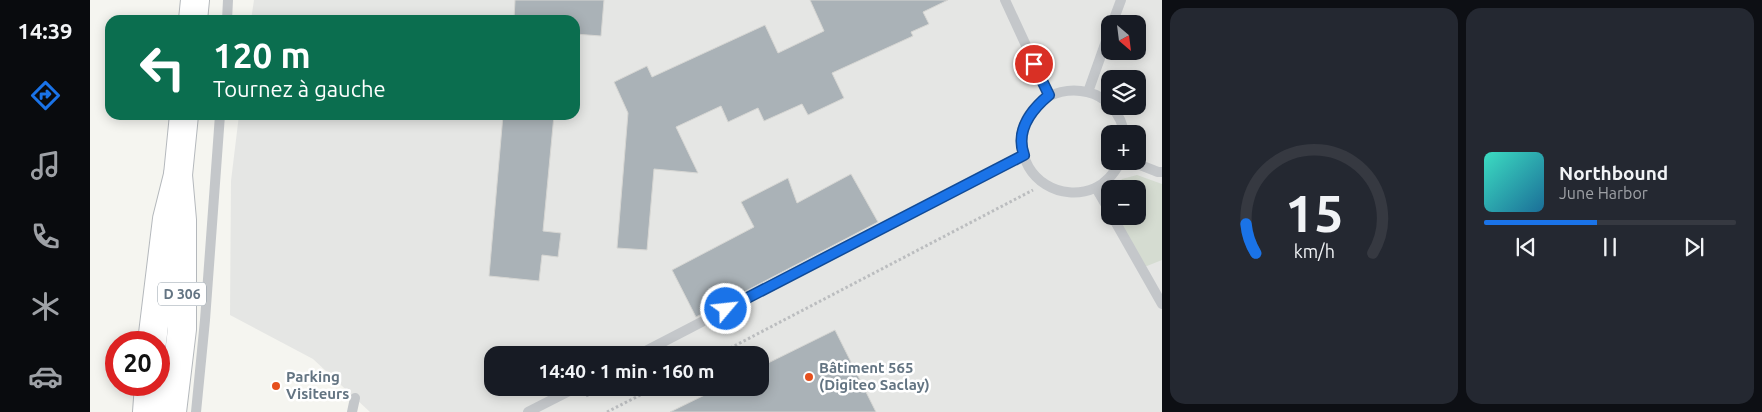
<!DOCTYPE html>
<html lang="fr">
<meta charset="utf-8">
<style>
body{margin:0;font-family:Ubuntu,sans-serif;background:#242831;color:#f1f3f6;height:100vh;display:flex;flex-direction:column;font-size:19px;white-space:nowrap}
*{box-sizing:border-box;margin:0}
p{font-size:16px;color:#9ea1a6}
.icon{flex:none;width:28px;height:28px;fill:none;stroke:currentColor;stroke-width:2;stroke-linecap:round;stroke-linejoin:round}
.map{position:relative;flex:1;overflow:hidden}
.drawer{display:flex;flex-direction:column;gap:8px;padding:8px;background:#0d0f14;width:600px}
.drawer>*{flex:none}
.banner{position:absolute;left:15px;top:15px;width:475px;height:105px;border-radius:15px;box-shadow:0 2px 12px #0003;background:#0b6e4f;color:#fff;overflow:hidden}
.needle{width:32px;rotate:152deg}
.buttons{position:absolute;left:1011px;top:15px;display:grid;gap:10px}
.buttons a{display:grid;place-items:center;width:45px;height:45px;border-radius:10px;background:#171b24;box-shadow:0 2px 12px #0003;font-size:25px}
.speed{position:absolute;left:15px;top:331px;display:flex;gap:10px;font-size:25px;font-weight:700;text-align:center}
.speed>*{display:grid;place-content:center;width:65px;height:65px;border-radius:50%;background:#171b24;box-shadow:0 2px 12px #0003;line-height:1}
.speed .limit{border:8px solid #d22;background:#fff;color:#111}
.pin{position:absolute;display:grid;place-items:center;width:42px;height:42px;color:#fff;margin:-21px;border:2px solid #fff;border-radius:50%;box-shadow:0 1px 5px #0007}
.me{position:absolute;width:55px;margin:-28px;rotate:62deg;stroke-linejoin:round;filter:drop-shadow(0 0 4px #0008)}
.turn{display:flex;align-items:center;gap:18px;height:105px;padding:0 25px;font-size:22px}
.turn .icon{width:65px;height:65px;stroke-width:2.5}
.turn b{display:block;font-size:35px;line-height:42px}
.drawer .widget{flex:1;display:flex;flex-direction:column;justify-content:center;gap:8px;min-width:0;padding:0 18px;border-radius:15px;background:#242831}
.drawer .dial{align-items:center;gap:0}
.dial svg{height:130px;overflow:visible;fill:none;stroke:#363941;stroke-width:7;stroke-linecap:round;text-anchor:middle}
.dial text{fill:#f1f3f6;stroke:none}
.song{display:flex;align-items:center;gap:15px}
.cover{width:60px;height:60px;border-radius:8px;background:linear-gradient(135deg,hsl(170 70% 55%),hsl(200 70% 35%))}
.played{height:5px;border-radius:2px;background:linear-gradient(90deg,#1a73e8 45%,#363941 45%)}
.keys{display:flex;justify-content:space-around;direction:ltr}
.drawer .tiles{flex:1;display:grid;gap:8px;grid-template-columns:repeat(2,1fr)}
.trip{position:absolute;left:394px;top:346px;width:285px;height:50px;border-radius:15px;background:#171b24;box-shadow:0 2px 12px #0003;font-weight:700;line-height:50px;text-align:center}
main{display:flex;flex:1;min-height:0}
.menu{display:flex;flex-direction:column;width:90px;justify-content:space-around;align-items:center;background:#090b0e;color:#9ea1a6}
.menu .icon{width:35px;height:35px}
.menu .on{color:#1a73e8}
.menu b{font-size:22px;color:#f1f3f6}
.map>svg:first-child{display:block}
</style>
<main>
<nav class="menu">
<b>14:39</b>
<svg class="icon on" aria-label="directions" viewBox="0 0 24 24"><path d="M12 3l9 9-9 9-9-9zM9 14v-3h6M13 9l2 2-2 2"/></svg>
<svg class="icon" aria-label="music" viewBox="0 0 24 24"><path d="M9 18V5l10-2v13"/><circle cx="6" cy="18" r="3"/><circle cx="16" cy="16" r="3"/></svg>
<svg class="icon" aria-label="phone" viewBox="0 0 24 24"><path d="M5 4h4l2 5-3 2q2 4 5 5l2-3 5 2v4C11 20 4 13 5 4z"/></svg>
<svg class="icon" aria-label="climate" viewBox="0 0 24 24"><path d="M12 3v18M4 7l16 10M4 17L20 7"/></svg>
<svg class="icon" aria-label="car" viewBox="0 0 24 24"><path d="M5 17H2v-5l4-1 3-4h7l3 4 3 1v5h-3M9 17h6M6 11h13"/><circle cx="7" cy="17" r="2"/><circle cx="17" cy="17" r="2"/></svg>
</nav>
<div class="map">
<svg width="1072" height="412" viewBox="0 0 1072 412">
<rect width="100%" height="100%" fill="#f5f5f0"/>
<!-- built -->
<path fill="#e5e6e4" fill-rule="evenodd" d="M164 0H1072V412H280L223 359 140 315 141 181 149 115H485V20H161ZM1020 24H1048V51H1020ZM1020 79H1048V106H1020ZM1020 134H1048V161H1020ZM1020 189H1048V216H1020ZM402 355H670V388H402Z"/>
<!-- green -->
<polygon fill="#d5dcd1" points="1047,175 1072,184 1072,260 1057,266 1053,266 1027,216 1048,216 1048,189 1024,189 1032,179"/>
<!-- building -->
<g fill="#aab2b7" stroke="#d6d6d3">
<polygon points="425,0 514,0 511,36 485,34 485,20 424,20"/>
<polygon points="720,0 858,0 833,12 839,24 821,32 823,36 742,73 754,98 718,115 712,104 674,121 668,108 638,122 631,106 586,127 608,173 564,169 557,250 527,248 538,113 524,82 557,66 562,77 675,25 688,53 734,31"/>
<polygon points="413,115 464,115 453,231 471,233 468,257 452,255 449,281 399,276"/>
<polygon points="761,174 788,222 606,317 582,270 664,227 651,202 698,178 707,203"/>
<polygon points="745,330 786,412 580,412 629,388 670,388 670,367"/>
</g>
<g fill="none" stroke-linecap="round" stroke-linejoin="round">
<!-- primary casing -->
<g stroke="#b4b8bc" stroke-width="30">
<g id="primary">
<polyline points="103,20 105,0"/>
<polyline points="62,342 77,219 88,175 94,115"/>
<polyline points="57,412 59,385"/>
<polyline points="82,412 92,329 92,220 88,175"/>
</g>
</g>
<!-- path -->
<g stroke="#bbbdbf" stroke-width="3" stroke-dasharray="2.5 2.5" stroke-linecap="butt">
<polyline points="627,355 943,190"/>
<polyline points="496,396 512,388"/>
<polyline points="517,412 564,388"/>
</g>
<!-- lane -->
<g stroke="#c4c7ca" stroke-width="10">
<polyline points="915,0 959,95"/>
<polyline points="137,20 138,0"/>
<polyline points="1022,24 1031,0"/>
<polyline points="998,92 1020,30"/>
<path d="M1020 105C1008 92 988 88 971 92 956 96 947 103 938 116 933 124 932 133 932 142 932 179 971 203 1005 188 1017 183 1025 172 1031 161"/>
<path d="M1021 106C1028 114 1033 123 1034 134"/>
<polyline points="1040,161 1068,172 1072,172"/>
<polyline points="1006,188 1020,212"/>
<polyline points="1022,216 1072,304"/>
<polyline points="548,355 933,155"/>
<polyline points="106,412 115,320 130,115"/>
<polyline points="262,412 265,398"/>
<polyline points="438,412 485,388"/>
</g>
<!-- primary -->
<use href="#primary" stroke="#fff" stroke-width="28"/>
</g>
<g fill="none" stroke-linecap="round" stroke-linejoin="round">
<!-- route casing -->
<g stroke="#114b97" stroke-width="12">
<path id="route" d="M636 309 934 155C925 130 941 110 959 95L944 64"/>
</g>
<!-- route -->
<use href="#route" stroke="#1a73e8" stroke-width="9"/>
</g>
<!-- markers -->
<g fill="#e6501e" stroke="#fff" stroke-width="2">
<circle cx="719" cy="377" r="5"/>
<circle cx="186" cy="386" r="5"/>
</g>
<g text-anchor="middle" stroke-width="5" stroke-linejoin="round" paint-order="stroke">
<!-- shield labels -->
<rect fill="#fff" stroke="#929ea8" stroke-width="1" x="68" y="282.5" width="48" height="23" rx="4"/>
<g font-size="14" font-weight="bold" fill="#637482">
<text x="92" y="299">D 306</text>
</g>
<!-- poi labels -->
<g font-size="15" font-weight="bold" fill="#637482" stroke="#fff" text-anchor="start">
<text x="729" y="373">Bâtiment 565<tspan x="729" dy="17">(Digiteo Saclay)</tspan></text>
<text x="196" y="382">Parking<tspan x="196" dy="17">Visiteurs</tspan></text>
</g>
</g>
</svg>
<div class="buttons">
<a><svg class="needle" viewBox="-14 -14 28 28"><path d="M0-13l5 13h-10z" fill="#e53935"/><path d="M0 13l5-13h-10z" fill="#9ea1a6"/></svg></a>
<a><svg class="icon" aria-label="layers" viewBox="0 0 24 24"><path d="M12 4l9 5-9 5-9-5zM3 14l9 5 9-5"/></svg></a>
<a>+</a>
<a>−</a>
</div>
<div class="speed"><div class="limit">20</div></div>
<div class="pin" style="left:944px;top:64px;background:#d93025"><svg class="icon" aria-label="arrive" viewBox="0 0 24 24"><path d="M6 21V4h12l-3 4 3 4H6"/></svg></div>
<svg class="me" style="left:636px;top:309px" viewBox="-20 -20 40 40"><circle r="17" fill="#1a73e8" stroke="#fff" stroke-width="3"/><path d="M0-11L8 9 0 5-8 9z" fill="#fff"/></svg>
<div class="trip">14:40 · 1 min · 160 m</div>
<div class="banner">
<div class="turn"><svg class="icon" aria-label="left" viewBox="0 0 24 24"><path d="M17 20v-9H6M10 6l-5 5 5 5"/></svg><div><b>120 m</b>Tournez à gauche</div></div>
</div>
</div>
<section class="drawer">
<div class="tiles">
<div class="widget dial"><svg viewBox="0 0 100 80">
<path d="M14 69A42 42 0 1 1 86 69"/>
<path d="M14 69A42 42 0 0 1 8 51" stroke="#1a73e8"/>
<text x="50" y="56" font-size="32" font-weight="700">15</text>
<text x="50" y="72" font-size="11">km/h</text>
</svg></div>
<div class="widget">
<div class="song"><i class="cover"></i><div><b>Northbound</b><p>June Harbor</p></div></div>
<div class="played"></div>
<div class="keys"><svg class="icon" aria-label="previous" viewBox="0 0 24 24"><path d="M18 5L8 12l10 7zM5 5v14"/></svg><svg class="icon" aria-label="pause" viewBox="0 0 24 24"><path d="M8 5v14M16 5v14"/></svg><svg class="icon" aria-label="next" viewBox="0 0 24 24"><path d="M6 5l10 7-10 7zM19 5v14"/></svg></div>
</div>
</div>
</section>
</main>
